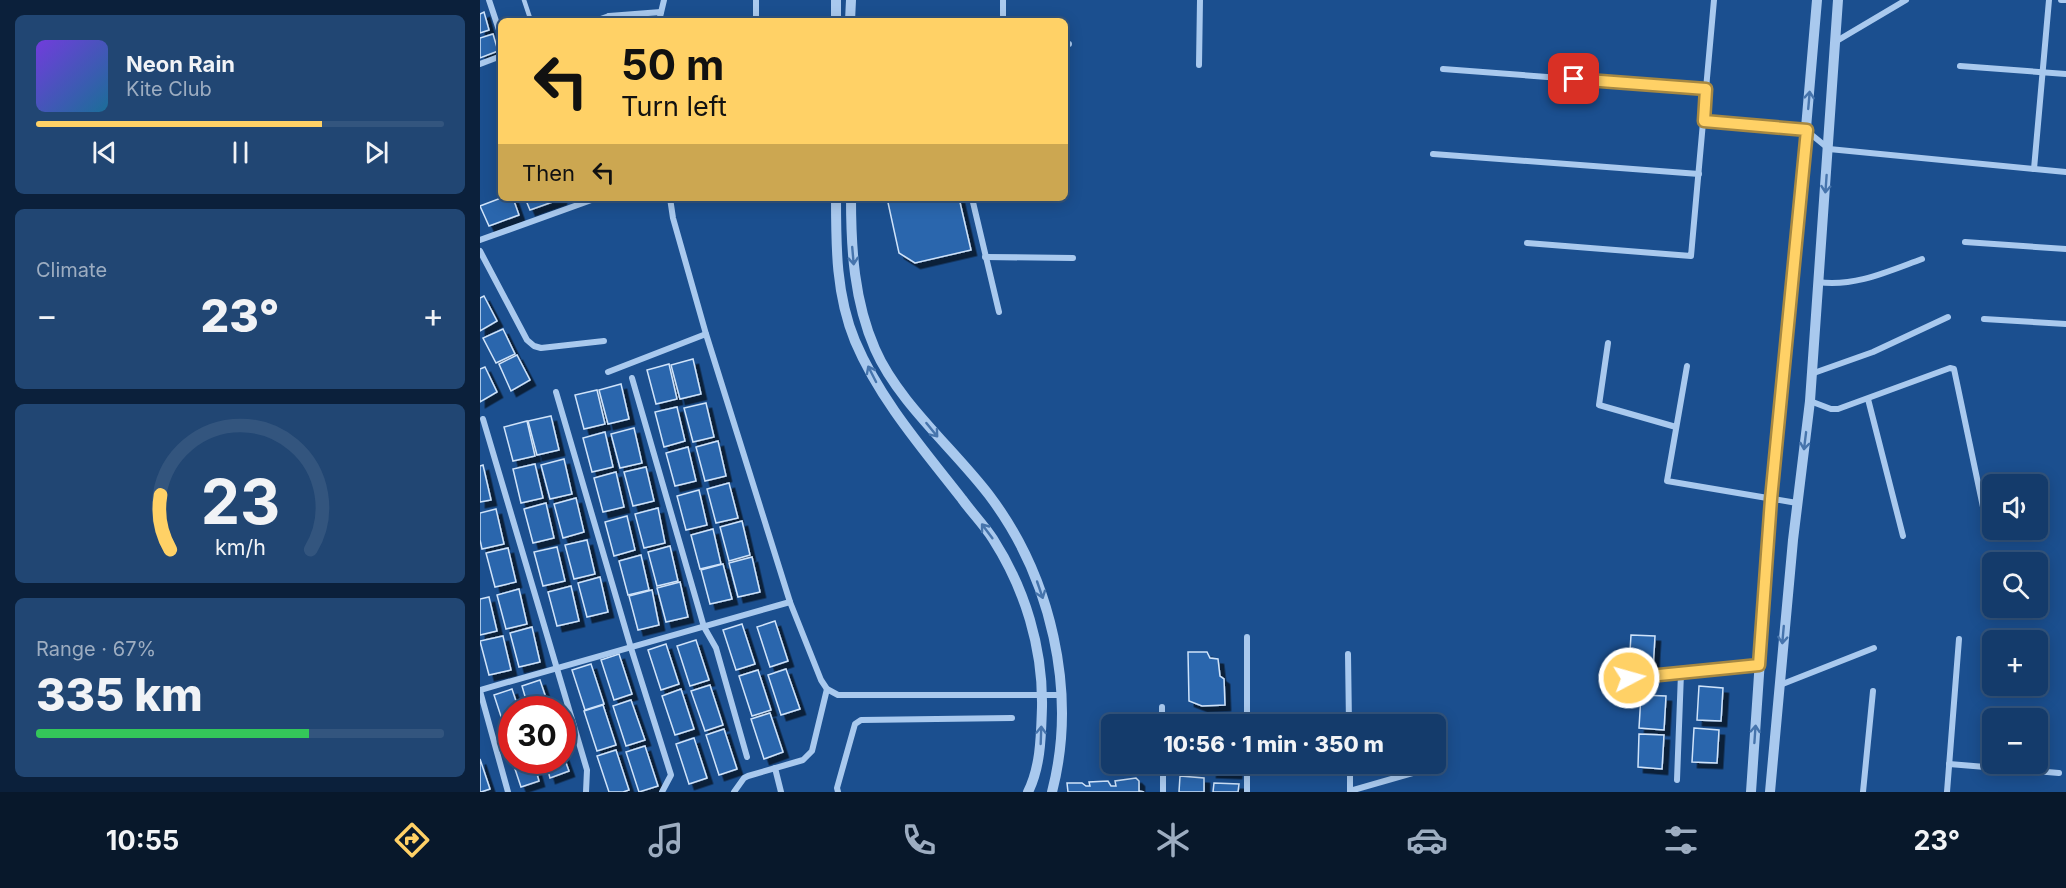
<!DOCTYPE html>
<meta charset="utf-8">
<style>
body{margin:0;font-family:Inter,sans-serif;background:#214673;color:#f1f3f6;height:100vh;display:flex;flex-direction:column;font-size:22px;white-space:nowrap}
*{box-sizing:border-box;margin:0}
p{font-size:20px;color:#9dadc1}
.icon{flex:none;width:33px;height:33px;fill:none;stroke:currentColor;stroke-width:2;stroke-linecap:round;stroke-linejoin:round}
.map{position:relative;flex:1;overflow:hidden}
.details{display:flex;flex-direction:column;gap:15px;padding:15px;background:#0b203b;width:480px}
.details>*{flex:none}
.guide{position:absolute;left:18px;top:18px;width:570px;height:183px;border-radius:9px;box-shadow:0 3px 15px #0003,0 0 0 2px #33557e;background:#ffd166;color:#111;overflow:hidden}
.tools{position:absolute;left:1502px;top:474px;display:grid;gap:12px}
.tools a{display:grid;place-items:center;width:66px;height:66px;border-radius:9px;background:#143b6b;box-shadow:0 3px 15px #0003,0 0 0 2px #33557e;font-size:30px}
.speed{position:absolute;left:18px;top:696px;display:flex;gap:12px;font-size:30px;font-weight:700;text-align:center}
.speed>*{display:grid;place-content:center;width:78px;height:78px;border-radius:50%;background:#143b6b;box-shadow:0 3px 15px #0003,0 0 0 2px #33557e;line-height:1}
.speed .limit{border:9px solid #d22;background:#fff;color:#111}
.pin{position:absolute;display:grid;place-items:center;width:51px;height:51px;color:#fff;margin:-26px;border-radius:12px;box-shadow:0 3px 9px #0006}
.me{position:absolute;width:66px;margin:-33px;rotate:84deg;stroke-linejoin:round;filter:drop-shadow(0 0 4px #0008)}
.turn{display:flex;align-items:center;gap:21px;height:126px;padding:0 24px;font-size:27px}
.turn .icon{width:78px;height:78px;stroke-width:2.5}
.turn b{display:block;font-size:42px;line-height:51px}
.then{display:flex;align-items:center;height:57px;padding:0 24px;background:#0003;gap:12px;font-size:22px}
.big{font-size:45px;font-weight:800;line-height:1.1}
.details .card{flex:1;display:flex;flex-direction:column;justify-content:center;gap:9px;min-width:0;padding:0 21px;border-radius:9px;background:#214673}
.details .dial{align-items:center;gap:0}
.dial svg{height:156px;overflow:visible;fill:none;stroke:#33557e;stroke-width:7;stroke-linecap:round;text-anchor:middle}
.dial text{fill:#f1f3f6;stroke:none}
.song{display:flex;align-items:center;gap:18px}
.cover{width:72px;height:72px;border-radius:9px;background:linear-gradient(135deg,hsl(260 70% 55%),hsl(200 70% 35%))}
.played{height:6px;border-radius:3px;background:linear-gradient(90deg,#ffd166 70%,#33557e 70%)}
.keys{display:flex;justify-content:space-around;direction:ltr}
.heat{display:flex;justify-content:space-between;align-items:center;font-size:33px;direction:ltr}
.charge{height:9px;border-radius:4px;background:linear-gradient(90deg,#34c759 67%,#33557e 0)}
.trip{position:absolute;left:621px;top:714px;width:345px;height:60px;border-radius:9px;background:#143b6b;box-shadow:0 3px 15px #0003,0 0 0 2px #33557e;font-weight:800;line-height:60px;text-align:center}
.tab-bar{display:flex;height:96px;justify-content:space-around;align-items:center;background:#08182b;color:#9dadc1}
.tab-bar .icon{width:42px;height:42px}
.tab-bar .selected{color:#ffd166}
.tab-bar b{font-size:27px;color:#f1f3f6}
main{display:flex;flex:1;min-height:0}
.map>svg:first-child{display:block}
</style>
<main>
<section class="details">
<div class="card">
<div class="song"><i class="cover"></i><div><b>Neon Rain</b><p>Kite Club</p></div></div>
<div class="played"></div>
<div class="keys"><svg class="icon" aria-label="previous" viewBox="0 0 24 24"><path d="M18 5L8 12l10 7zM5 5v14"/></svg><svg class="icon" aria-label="pause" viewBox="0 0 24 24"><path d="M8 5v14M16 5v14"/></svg><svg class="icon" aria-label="next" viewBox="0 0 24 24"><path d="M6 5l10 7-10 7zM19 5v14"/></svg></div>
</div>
<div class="card"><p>Climate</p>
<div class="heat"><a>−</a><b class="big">23°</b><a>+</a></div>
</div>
<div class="card dial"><svg viewBox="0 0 100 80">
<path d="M14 69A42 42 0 1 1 86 69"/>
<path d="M14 69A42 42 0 0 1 9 41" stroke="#ffd166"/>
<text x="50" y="56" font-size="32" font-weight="700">23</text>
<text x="50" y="72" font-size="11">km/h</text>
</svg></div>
<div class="card"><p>Range · 67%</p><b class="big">335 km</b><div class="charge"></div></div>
</section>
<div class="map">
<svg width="1586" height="792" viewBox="0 0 1586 792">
<defs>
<filter id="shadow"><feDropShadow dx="5.5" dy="5.5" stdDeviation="0" flood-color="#0009"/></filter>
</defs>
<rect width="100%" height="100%" fill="#1b4f8f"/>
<!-- building -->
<g fill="#2a66ad" stroke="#cfe3fa" stroke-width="1.5" filter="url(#shadow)">
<polygon points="4,12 9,30 0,33 0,14"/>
<polygon points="13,34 18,51 0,58 0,38"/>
<polygon points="21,198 33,198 39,215 9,226 0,206"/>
<polygon points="45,198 81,198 81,199 50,210"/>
<polygon points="407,198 479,198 491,250 435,263 419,253"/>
<polygon points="4,296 17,321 0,331 0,298"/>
<polygon points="23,329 35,354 16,363 3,338"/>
<polygon points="37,355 50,380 31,391 19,364"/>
<polygon points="213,359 221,394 200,399 191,365"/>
<polygon points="189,364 197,399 176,404 167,370"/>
<polygon points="5,367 17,392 0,402 0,369"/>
<polygon points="141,384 149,419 128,424 119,390"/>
<polygon points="117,390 125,424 104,429 95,395"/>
<polygon points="226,403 234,437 213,442 204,408"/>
<polygon points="197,407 205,441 184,447 175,412"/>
<polygon points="71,416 79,450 57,455 48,421"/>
<polygon points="47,421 55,456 33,461 24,427"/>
<polygon points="154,428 162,463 140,468 131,434"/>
<polygon points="125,432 133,467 112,472 103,438"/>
<polygon points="238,441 246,476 225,481 216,447"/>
<polygon points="208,447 216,481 195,486 186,453"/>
<polygon points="84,459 92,494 70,499 61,465"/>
<polygon points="55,464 63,498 41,503 33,469"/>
<polygon points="3,465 11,500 0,502 0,466"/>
<polygon points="166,467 174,501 153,506 144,472"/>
<polygon points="136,472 144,507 123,512 114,478"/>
<polygon points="249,483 258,518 236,523 227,489"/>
<polygon points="219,490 227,525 206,530 197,496"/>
<polygon points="96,498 104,532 83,538 74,504"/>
<polygon points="66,503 74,538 53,543 44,509"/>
<polygon points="178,508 185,543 164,548 155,514"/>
<polygon points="16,509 24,544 2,549 0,540 0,513"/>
<polygon points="147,516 155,550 134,556 125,522"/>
<polygon points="262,521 270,555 249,561 240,527"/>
<polygon points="233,529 241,564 220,569 211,535"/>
<polygon points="107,540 115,574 94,579 85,545"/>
<polygon points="190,546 198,581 177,586 168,552"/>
<polygon points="77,547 85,581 63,586 54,552"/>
<polygon points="28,548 36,582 15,587 6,553"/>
<polygon points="161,555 169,590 148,595 139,561"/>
<polygon points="272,557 280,592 258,597 249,563"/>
<polygon points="243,564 252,599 230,604 221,570"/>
<polygon points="120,577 128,612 107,617 98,583"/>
<polygon points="200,582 208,617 186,622 177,588"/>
<polygon points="91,586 99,621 77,626 68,592"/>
<polygon points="39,589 47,624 26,629 17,595"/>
<polygon points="172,590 179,625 158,630 149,596"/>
<polygon points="9,597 17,631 0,635 0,599"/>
<polygon points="295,621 308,661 290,667 277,627"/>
<polygon points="262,624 275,664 256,670 243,630"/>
<polygon points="52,627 60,662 39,667 30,633"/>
<polygon points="1151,635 1175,636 1173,670 1149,668"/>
<polygon points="23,636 31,670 9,675 0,641"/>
<polygon points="216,640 229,680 210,686 197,646"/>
<polygon points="186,644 199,684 181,690 168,650"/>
<polygon points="708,652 727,652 730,658 738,659 740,676 744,679 745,705 722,706 709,701"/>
<polygon points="139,654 152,694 134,700 121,660"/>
<polygon points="111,664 124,704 105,710 92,670"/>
<polygon points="306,669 320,709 301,715 288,675"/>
<polygon points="278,670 291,710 272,716 259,676"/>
<polygon points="60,680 70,710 49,710 42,686"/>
<polygon points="230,685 243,725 225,731 211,691"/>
<polygon points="1219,686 1243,688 1241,721 1217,720"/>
<polygon points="32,689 39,710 32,710 32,734 27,735 14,695"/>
<polygon points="201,689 214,729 195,735 182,696"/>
<polygon points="1161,695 1186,696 1184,730 1159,728"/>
<polygon points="151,700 165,740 146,746 133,706"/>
<polygon points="123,705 136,745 117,751 104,711"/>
<polygon points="290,713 303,752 284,759 271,719"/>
<polygon points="1214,728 1239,730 1237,763 1212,762"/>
<polygon points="244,729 257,769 239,775 226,735"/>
<polygon points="1159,734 1184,735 1182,769 1158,767"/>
<polygon points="214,738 227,778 209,784 196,744"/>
<polygon points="165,746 178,786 159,792 146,752"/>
<polygon points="136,750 149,790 143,792 129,792 117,756"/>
<polygon points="82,752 89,771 70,778 65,760 82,760"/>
<polygon points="0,759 10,789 1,792 0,792"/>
<polygon points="32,760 53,760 59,781 41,787"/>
<polygon points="696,764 721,764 720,768 696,767"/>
<polygon points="732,764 757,764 756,773 731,772"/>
<polygon points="700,776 724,778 724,792 699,792"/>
<polygon points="656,778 659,781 659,791 664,792 588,792 587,783 602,783 606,786 610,786 609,782 628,781 631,786 636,786 635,781"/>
<polygon points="734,783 759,784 758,792 733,792"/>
</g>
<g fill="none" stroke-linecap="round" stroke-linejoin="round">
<!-- service -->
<polyline stroke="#a9c9ee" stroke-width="4.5" points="44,0 51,21"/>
<!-- minor -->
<g stroke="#a9c9ee" stroke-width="6">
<polyline points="9,0 21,36"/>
<polyline points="523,0 523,21"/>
<polyline points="1581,0 1586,0"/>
<polyline points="129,16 181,12"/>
<polyline points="115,21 129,16 133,21"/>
<polyline points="179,21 184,0"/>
<polyline points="276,21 276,0"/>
<polyline points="1355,42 1426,0"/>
<polyline points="585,44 589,44"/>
<polyline points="0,64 21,56"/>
<polyline points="719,65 720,0"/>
<polyline points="1480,66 1586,74"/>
<polyline points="963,69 1226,89"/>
<polyline points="1224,121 1327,131 1349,149 1586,172"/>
<polyline points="953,154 1219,174"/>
<polyline points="1554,169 1569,0"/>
<polyline points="190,198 193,218 226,334 310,602 341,680 347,689 358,695 581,695"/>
<polyline points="492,198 519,312"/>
<polyline points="0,240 117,198"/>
<polyline points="1485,242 1586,249"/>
<polyline points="1047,243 1211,256 1234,0"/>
<polyline points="0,251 47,340 54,346 61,348 124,341"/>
<polyline points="505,257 593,258"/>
<path d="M1338 282C1375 287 1409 271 1442 259"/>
<polyline points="1504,319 1586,324"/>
<polyline points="1128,343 1119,405 1196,427"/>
<polyline points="1207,366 1187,481 1317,503"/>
<polyline points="128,372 226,334"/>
<polyline points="1331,374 1393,352 1468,317"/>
<polyline points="152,378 224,627 236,648 267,757"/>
<polyline points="76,392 151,648 191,775 182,792"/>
<polyline points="1388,399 1423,536"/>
<polyline points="1330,401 1351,409 1358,409 1470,368 1474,369 1507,526"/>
<polyline points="3,419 107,770 106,792"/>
<polyline points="767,637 767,724"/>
<polyline points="868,654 869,724"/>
<polyline points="1149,678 1279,665"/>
<polyline points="1300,685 1394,648"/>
<polyline points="0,690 310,602"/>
<polyline points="0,691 28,792"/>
<polyline points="682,707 682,724"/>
<polyline points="683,764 683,792"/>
<polyline points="767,764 767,792"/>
<polyline points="870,764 870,792"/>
<polyline points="1469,764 1579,773"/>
<polyline points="295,768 301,792"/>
<polyline points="1197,780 1201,673"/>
<polyline points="870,791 943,770"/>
<polyline points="254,792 264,778 268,776 323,760 332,751 347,689"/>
<polyline points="358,792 357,788 375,724 381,720 532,718"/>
<polyline points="1383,792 1393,691"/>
<polyline points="1467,792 1479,639"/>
</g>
<!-- tertiary -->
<g stroke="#a9c9ee" stroke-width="10">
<polyline points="356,0 356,21"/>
<polyline points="370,21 371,0"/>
<path d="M356 198C356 247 356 295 375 341 400 400 443 449 482 499 492 513 504 525 513 539 545 589 563 648 562 707 561 735 561 766 548 792"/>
<path d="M371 198C371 249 374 301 395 349 418 402 474 449 509 495 571 577 598 692 572 792"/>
<polyline points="1271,792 1291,499 1313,279 1337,0"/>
<polyline points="1290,792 1313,540 1330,401 1358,0"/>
</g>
</g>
<!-- one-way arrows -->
<defs><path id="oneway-shaft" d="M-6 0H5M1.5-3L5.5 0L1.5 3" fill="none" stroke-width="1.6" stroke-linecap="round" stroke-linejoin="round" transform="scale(1.5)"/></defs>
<g stroke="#4674ac">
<use href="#oneway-shaft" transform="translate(1329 100) rotate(-85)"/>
<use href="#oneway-shaft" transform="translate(1346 184) rotate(94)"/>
<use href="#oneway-shaft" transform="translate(373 256) rotate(85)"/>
<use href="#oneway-shaft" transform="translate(392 374) rotate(-117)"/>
<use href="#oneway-shaft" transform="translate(452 430) rotate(51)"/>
<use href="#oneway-shaft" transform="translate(1325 441) rotate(97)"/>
<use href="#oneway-shaft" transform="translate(507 531) rotate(-127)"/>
<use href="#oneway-shaft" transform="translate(560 590) rotate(71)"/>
<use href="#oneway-shaft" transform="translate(1303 635) rotate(95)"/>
<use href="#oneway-shaft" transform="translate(1275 734) rotate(-86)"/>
<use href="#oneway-shaft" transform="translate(561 735) rotate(-88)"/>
</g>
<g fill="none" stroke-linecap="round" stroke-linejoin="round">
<!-- route casing -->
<g stroke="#a68842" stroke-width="15">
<polyline id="route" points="1094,79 1226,89 1224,121 1327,130 1291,499 1279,665 1149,678"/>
</g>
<!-- route -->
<use href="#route" stroke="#ffd166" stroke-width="10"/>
</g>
</svg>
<div class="tools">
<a><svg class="icon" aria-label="sound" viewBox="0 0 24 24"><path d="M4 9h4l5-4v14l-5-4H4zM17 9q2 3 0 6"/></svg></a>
<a><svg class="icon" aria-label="search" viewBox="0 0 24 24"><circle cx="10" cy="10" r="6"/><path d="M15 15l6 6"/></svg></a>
<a>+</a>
<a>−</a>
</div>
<div class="speed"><div class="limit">30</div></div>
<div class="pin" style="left:1094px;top:79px;background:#d93025"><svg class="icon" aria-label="arrive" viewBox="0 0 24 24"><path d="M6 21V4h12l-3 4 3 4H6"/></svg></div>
<svg class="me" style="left:1149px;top:678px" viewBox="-20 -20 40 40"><circle r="17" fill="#ffd166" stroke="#fff" stroke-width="3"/><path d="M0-11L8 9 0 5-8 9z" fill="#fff"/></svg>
<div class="trip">10:56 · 1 min · 350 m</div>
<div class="guide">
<div class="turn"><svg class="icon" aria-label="left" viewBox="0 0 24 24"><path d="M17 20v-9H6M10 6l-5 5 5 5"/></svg><div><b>50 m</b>Turn left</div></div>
<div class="then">Then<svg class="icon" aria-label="left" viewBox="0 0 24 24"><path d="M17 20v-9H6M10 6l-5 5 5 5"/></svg></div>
</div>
</div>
</main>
<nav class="tab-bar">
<b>10:55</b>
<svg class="icon selected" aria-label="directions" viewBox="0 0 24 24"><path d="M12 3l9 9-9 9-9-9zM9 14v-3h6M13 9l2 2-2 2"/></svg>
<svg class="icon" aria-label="music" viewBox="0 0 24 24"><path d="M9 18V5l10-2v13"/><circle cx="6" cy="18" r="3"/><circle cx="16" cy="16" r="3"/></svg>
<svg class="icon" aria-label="phone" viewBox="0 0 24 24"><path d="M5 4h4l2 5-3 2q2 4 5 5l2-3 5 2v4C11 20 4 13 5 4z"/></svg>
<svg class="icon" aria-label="climate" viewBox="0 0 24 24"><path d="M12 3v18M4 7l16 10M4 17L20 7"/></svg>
<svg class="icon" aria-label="car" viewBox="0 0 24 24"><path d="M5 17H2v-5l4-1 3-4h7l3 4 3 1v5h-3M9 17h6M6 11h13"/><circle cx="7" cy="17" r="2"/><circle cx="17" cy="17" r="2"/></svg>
<svg class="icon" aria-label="filters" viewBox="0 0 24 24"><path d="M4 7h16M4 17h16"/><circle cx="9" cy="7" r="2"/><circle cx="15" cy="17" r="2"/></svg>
<b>23°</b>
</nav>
